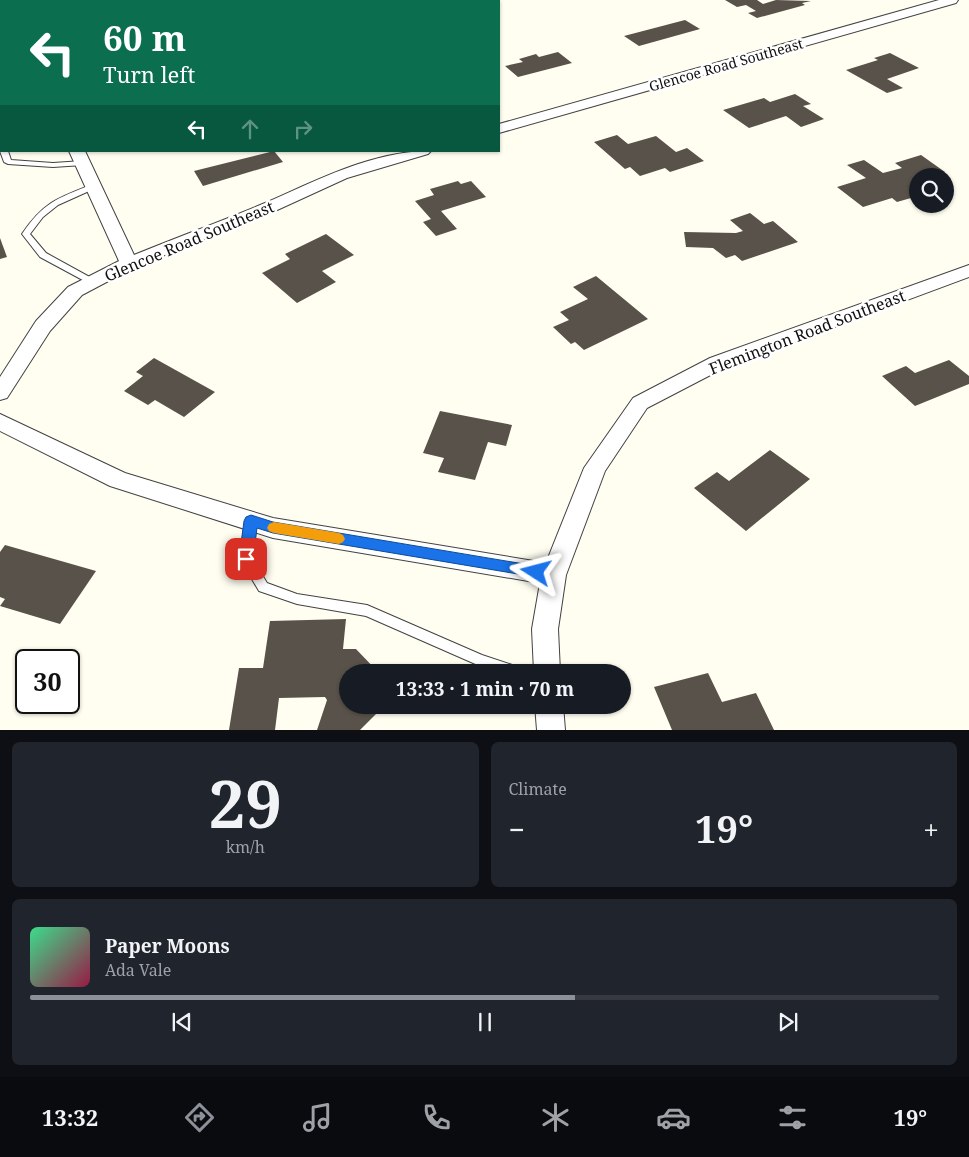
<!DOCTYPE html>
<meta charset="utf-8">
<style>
body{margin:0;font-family:"Noto Serif",serif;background:#20242c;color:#f1f3f6;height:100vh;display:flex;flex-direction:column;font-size:19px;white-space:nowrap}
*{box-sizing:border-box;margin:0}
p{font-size:16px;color:#9ea1a6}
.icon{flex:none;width:28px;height:28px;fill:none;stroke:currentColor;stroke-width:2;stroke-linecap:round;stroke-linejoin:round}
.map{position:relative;height:730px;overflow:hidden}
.side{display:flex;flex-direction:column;gap:12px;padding:12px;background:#0d0f14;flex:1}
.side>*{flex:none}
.top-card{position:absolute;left:0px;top:0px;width:500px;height:152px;box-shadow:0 1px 4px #0004;background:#0b6e4f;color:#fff;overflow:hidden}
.controls{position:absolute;left:909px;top:168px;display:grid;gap:10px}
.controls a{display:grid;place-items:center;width:45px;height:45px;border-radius:50%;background:#171b24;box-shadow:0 1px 4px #0004;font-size:25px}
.speed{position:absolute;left:15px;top:649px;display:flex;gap:10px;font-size:25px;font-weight:700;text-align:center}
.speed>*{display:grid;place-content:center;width:65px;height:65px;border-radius:50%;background:#171b24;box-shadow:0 1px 4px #0004;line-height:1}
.speed .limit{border:2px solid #111;border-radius:8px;background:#fff;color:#111}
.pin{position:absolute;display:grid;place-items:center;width:42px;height:42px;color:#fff;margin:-21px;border-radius:10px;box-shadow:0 2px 8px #0006}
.me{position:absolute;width:55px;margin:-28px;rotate:279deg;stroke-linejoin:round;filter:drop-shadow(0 0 4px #0008)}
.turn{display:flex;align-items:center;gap:18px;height:105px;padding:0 20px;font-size:22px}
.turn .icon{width:65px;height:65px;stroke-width:2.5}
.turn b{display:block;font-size:35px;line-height:42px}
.lanes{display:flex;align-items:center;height:48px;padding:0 20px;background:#0003;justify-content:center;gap:25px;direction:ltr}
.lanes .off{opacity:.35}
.big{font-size:38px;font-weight:700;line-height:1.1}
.side .widget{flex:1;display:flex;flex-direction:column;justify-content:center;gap:8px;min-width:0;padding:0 18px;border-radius:8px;background:#20242c}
.side .dial{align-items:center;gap:0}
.dial b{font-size:65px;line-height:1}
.song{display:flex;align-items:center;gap:15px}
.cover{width:60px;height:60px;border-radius:8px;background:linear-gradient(135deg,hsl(150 70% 55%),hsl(340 70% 35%))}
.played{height:5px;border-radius:2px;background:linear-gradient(90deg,#8c9099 60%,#363941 60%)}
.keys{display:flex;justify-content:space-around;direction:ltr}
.heat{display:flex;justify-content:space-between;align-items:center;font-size:28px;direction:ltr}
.side .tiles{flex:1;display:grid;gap:12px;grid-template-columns:1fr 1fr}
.widget:last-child{grid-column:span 2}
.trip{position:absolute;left:339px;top:664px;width:292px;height:50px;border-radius:25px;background:#171b24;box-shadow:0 1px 4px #0004;font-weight:700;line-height:50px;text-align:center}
.menu{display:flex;height:80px;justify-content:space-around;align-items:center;background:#090b0e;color:#9ea1a6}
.menu .icon{width:35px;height:35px}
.menu .selected{color:#8c9099}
.menu b{font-size:22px;color:#f1f3f6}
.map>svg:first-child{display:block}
</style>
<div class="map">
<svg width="969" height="730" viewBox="0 0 969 730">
<rect width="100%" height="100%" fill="#fffef1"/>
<!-- building -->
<g fill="#58524a">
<polygon points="725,0 757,0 763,4 776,0 811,1 802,3 805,5 757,18 748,13 756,11 746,5 737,7"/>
<polygon points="685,20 700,29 639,46 624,36"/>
<polygon points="558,52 572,63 518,77 505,66 523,62 519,59 536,54 539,57"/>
<polygon points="890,53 919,68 887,79 903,88 887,93 846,70 878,60 874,58"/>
<polygon points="795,94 811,104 803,106 824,119 801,127 786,116 749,128 723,110 764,98 770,102"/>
<polygon points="617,135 628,144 656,136 676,152 687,148 704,161 670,172 665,168 640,176 630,167 625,169 594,142"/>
<polygon points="274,151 283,162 203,186 194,171"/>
<polygon points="921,155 945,172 929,176 918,176 918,196 897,202 892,198 863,207 837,187 866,178 847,165 864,160 883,173 902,168 895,163"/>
<polygon points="458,181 461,184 471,181 486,197 441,211 457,229 436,236 423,222 431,219 415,201 434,195 430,189"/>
<polygon points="750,213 764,224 773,221 798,242 742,261 735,255 726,258 713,248 686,247 684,232 736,233 743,231 730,220"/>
<polygon points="326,234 354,255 322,271 336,282 297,303 262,273 290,259 285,254"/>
<polygon points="0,238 7,257 0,259"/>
<polygon points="596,276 648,319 584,350 575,342 571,344 553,327 569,320 560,312 588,299 573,287"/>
<polygon points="154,358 215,392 184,417 155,400 148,405 124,391 143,376 136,372"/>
<polygon points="949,360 969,376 969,384 915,406 882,376 906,366 915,373"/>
<polygon points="440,411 512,425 506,446 488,442 475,480 438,472 444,458 423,453"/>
<polygon points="770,450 810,479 746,531 694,488 717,472 729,481"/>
<polygon points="5,545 96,571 60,624 0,606 5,599 0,597 0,552"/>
<polygon points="346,619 343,649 356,649 378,672 348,672 348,705 385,705 360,730 317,730 327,700 325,697 279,698 275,730 229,730 239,668 263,668 270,621"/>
<polygon points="708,673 722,702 756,693 774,730 672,730 654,687"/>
</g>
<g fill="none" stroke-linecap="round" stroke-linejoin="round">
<!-- lane casing -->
<g stroke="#424242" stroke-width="2">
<g id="lane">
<rect x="0" y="138" width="1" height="8"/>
<polygon points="1,149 1,151 8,151 11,160 53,163 83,161 87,163 83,165 53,167 8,164 4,162 0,151"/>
<path d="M91 185H97L98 187 58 205 43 217 30 234 46 253 95 280 97 282 95 284 92 285 40 257 22 234C43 203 57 198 91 185Z"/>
<polygon points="251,516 255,518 257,521 252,558 267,583 297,594 367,605 482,655 521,668 522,672 499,672 480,666 366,616 297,604 259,591 240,559 245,521 247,518"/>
</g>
</g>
<!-- street casing -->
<g stroke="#424242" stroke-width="2">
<g id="street">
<polygon points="2,0 14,0 15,1 3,1"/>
<polygon points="939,0 958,0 956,3 499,133 499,124"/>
<rect x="0" y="107" width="1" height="8"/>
<path d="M69 151H85L134 255C178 237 222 221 265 203 318 180 372 151 431 151L428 154 347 178 275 211 135 267 82 295 50 331 7 398 0 400V377L36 321 68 287 119 261Z"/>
<polygon points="969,265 969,277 724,368 647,408 605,471 566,575 558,629 560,672 534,672 532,629 540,583 273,538 110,486 0,431 0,414 125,473 273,518 546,563 584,468 633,398 710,358"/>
<polygon points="535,705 563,705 565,730 537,730"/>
</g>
</g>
<!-- lane -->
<use href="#lane" fill="#fff" fill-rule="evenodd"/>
<!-- street -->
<use href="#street" fill="#fff" fill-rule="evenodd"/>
</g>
<!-- route -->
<polygon fill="#1a73e8" stroke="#114b97" points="251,515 273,522 536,566 541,567 543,572 541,576 536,577 273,533 257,528 253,559 251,563 246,565 241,563 239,559 244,521 246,517"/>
<!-- slow -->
<polygon fill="#f59e0b" points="274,522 339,533 343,535 345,539 343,542 339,544 274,533 269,531 267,528 269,524"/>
<g text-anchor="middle" stroke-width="5" stroke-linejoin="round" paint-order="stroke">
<!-- far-street labels -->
<g font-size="14" fill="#0f0f0f" stroke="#fff">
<text transform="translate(726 65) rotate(-16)" y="5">Glencoe Road Southeast</text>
</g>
<!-- street labels -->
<g font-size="16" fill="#0f0f0f" stroke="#fff">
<text transform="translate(189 241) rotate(-23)" y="6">Glencoe Road Southeast</text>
<text transform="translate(807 332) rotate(-21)" y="6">Flemington Road Southeast</text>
</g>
</g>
</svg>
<div class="controls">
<a><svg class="icon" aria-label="search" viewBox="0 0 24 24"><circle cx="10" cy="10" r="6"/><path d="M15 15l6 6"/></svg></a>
</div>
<div class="speed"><div class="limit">30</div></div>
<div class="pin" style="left:246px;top:559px;background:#d93025"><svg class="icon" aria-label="arrive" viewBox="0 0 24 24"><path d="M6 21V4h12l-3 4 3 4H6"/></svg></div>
<svg class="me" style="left:536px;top:572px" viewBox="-20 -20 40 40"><path d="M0-17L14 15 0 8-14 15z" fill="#1a73e8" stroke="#fff" stroke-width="4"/></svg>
<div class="trip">13:33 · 1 min · 70 m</div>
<div class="top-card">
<div class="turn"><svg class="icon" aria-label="left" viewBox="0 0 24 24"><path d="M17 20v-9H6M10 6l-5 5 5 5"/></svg><div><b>60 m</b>Turn left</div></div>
<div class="lanes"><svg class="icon" aria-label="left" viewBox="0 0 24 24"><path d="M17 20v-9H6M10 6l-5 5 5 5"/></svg><svg class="icon off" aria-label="ahead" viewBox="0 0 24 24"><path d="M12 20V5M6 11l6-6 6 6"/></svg><svg class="icon off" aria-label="right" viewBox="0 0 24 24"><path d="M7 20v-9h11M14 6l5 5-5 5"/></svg></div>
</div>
</div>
<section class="side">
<div class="tiles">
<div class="widget dial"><b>29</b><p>km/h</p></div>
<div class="widget"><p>Climate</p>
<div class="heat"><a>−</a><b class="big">19°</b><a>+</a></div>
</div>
<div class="widget">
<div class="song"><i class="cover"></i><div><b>Paper Moons</b><p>Ada Vale</p></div></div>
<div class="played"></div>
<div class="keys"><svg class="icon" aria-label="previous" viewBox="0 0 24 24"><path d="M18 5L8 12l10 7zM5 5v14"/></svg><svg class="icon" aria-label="pause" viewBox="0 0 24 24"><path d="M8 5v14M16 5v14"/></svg><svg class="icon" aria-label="next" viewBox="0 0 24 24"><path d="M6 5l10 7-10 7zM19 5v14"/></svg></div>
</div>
</div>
</section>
<nav class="menu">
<b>13:32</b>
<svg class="icon selected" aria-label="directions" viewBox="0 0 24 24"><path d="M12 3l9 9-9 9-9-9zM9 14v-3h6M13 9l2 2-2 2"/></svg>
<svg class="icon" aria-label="music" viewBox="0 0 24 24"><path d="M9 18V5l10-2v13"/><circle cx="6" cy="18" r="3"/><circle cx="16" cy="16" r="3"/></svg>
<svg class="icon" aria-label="phone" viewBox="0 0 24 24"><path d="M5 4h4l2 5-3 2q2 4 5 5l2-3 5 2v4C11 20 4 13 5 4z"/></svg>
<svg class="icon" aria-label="climate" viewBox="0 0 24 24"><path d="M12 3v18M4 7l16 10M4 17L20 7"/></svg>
<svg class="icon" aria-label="car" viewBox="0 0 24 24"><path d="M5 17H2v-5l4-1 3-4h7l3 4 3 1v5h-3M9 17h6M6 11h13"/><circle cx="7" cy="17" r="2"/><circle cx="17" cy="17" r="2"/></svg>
<svg class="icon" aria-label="filters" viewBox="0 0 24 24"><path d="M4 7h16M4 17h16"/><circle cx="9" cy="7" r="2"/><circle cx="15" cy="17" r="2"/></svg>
<b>19°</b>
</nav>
